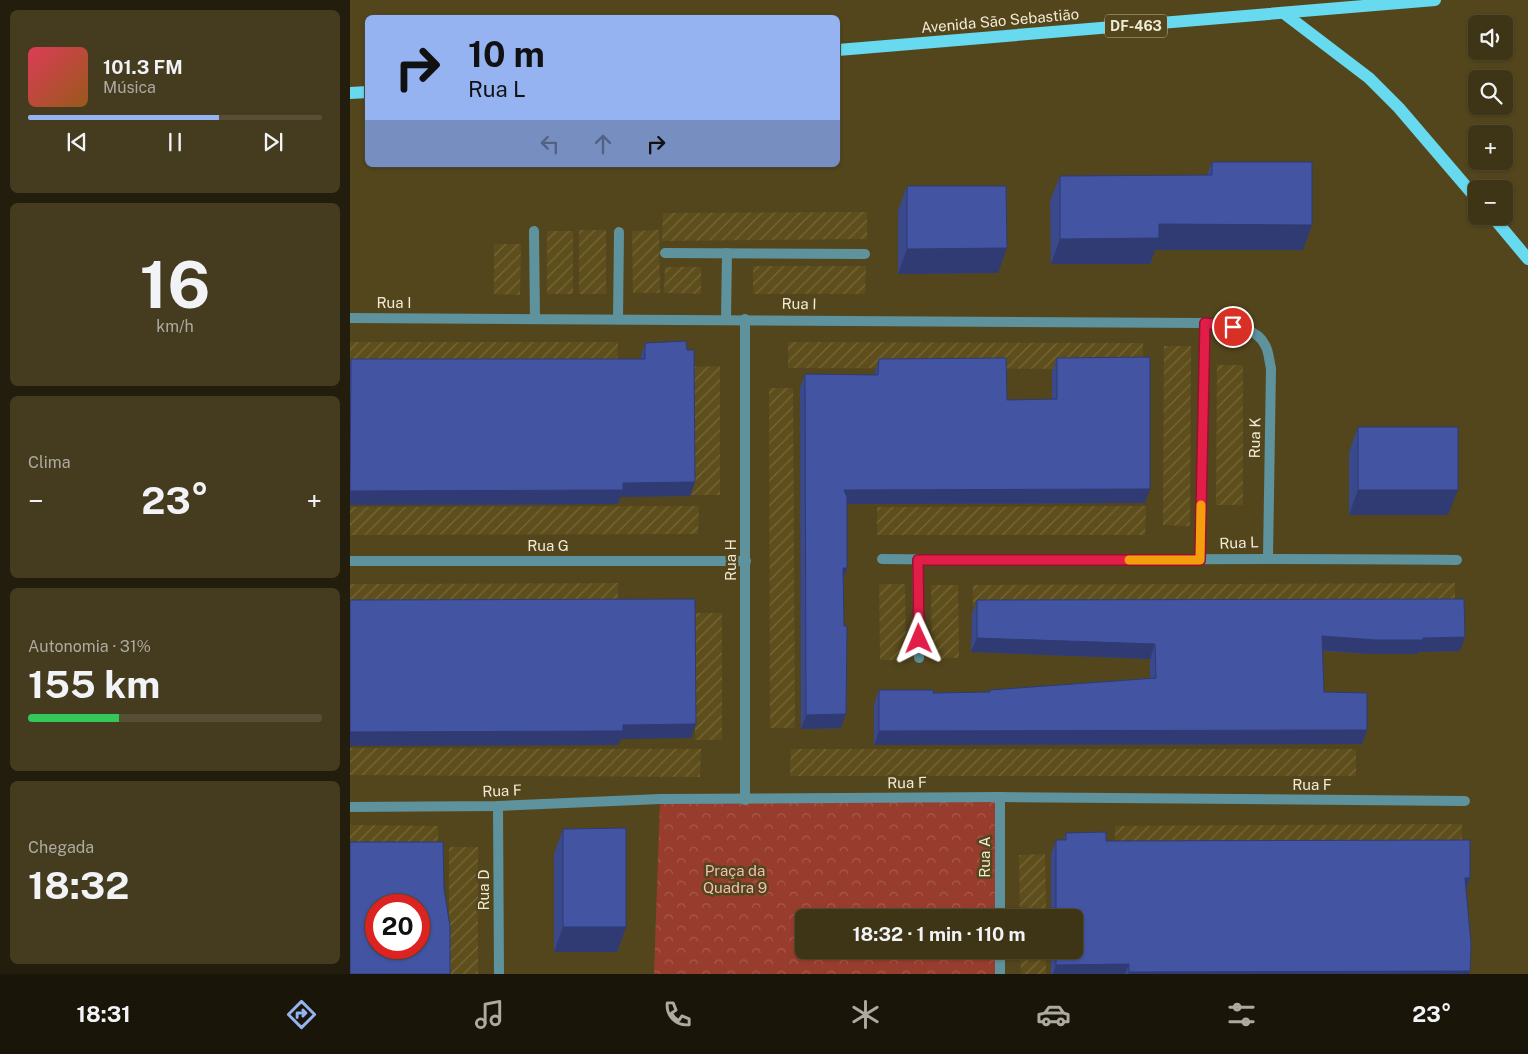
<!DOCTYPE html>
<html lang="pt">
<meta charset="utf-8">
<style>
body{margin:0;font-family:"Public Sans",sans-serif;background:#453c1f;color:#f1f3f6;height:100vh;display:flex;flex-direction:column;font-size:19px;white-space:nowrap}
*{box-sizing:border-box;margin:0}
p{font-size:16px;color:#adaaa1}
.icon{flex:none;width:28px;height:28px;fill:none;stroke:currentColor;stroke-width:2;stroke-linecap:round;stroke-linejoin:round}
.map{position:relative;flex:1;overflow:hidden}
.panel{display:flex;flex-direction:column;gap:10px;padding:10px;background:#221d0c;width:350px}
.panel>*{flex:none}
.banner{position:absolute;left:15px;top:15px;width:475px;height:152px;border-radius:8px;box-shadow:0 1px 4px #0004,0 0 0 1px #574f35;background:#95b2f1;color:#111;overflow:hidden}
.controls{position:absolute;left:1118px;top:15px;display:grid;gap:10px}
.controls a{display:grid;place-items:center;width:45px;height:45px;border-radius:8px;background:#3e3416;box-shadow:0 1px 4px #0004,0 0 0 1px #574f35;font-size:25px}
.speed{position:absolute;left:15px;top:894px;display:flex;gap:10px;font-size:25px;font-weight:700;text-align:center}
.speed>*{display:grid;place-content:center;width:65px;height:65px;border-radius:50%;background:#3e3416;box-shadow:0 1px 4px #0004,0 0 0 1px #574f35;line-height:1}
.speed .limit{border:8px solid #d22;background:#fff;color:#111}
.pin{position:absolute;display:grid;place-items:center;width:42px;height:42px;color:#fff;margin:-21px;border:2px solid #fff;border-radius:50%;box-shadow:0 1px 5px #0007}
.me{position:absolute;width:55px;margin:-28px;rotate:359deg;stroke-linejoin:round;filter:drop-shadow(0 0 4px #0008)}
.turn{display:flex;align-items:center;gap:18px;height:105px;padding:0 20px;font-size:22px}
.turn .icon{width:65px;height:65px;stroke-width:2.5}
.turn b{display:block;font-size:35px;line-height:42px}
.lanes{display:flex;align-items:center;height:48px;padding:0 20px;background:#0003;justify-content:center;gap:25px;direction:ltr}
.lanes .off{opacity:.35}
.big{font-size:38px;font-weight:700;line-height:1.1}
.panel .widget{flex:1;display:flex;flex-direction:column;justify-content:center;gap:8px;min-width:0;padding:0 18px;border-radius:8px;background:#453c1f}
.panel .dial{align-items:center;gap:0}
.dial b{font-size:65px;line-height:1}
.song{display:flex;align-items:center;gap:15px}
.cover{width:60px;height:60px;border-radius:8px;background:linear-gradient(135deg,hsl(350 70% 55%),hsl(30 70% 35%))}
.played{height:5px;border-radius:2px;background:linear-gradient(90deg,#95b2f1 65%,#574f35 65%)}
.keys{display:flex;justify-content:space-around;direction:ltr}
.heat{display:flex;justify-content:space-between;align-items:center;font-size:28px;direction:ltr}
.charge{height:8px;border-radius:4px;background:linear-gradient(90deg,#34c759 31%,#574f35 0)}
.trip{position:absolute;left:445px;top:909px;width:288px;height:50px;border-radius:8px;background:#3e3416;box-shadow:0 1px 4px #0004,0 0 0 1px #574f35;font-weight:700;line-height:50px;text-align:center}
.dock{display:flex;height:80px;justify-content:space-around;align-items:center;background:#191509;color:#adaaa1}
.dock .icon{width:35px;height:35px}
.dock .active{color:#95b2f1}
.dock b{font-size:22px;color:#f1f3f6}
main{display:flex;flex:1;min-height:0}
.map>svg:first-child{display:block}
</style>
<main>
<section class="panel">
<div class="widget">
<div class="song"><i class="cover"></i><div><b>101.3 FM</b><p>Música</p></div></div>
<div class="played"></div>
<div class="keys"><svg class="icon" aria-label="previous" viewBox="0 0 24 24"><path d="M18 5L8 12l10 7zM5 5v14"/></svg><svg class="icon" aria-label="pause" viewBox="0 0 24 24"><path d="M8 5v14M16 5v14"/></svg><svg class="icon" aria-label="next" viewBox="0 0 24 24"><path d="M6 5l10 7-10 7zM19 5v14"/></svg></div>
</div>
<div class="widget dial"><b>16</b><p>km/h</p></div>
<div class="widget"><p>Clima</p>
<div class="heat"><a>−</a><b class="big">23°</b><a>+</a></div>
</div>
<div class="widget"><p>Autonomia · 31%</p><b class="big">155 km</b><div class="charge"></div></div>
<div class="widget"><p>Chegada</p><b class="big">18:32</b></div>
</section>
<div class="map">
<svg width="1178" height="974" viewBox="0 0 1178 974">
<defs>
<pattern id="industrial-furrows" width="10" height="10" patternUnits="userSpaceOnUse" patternTransform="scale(1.25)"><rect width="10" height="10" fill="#5e4e1c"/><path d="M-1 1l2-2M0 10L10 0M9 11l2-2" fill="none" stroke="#76683c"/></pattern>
<pattern id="park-crowns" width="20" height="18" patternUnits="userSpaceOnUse" patternTransform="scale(1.25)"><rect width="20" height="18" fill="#983d2e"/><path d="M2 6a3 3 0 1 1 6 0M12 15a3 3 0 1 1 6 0" fill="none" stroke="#a7594b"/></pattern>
</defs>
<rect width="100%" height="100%" fill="#53461d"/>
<!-- industrial -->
<g fill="url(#industrial-furrows)">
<polygon points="517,212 517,239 312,241 313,213"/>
<rect x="229" y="230" width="27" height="64"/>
<polygon points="309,230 310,293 283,293 282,231"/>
<rect x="197" y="231" width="26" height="63"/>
<polygon points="144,244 171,244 170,295 144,294"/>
<polygon points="403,266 516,266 515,294 403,294"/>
<polygon points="315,267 351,267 351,294 314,293"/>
<polygon points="0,342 268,342 267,369 0,369"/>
<polygon points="438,342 793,343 793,369 438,368"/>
<polygon points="814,346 841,346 840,526 813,525"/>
<polygon points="867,365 893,365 893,505 866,505"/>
<polygon points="370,366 370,495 340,495 340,367"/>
<polygon points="419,388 443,388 445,728 420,728"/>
<polygon points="349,506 348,534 0,535 0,507"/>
<polygon points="796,506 795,535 527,535 527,507"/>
<polygon points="268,583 268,610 0,611 0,584"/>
<polygon points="1105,583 1105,608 623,610 623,585"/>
<polygon points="529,584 555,584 556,660 530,660"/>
<polygon points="581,585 608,585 609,658 582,658"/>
<polygon points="346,613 372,613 372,740 345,740"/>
<polygon points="0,748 351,749 350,777 0,775"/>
<polygon points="441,749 1006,749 1006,776 440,776"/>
<polygon points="1112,824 1112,850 765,851 765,826"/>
<polygon points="0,825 88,826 88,854 0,853"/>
<rect x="99" y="847" width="29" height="127"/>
<polygon points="695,854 696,917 670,917 669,855"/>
<polygon points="670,950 696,950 696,974 671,974"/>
</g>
<!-- park -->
<polygon fill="url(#park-crowns)" points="648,800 647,917 454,918 454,950 647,950 647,974 304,974 310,801"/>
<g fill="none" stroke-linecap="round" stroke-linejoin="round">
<!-- lane -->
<g stroke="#5e929c" stroke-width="10">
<polyline points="184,231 185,319"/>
<polyline points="315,253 515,254"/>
<polyline points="268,319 269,232"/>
<polyline points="376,319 377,253"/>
<polyline points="567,560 569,658"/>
<polyline points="850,560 855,323"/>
</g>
<!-- street -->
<g stroke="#5e929c" stroke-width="10">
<path d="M0 318 855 323C874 326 905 324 915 345 919 351 919 361 921 368L918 557"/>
<polyline points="395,319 395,800"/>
<path d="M532 559C723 561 915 557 1107 560"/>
<polyline points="0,561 396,561"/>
<polyline points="650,797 650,918"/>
<polyline points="148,806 149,974"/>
<polyline points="0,807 148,806 310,799 650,797 1115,801"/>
<polyline points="650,950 650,974"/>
</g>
<!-- primary -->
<g stroke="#67daf0" stroke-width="12">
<polyline points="935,14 1019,78 1049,108 1126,198"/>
<polyline points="488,50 1085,0"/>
<polyline points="0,93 18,92"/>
<polyline points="1142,216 1178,259"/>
</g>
</g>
<!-- wall -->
<g fill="#3a488c">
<polygon points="862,162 953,250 805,250 800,264 701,264 700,201 710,176 857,175"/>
<polygon points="557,186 648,273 548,274 548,211"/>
<polygon points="295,343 340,496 270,497 268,504 0,505 0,362 1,359 290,359"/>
<polygon points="707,358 795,503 497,504 497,568 494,577 494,626 491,728 451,729 450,388 455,374 524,375 529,359 657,400 702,399 702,372"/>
<polygon points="1008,427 1098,515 999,515 999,452"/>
<polygon points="627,600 1110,651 1068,652 1068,654 1021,654 972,651 974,692 1017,730 1012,744 524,745 524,704 529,690 583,693 639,692 640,690 800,678 800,659 621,652 622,614"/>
<polygon points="213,829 276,927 267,952 204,952 204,854"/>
<polygon points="716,833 756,841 1120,878 1116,889 1120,971 1119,974 701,974 701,950 724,950 724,918 701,918 701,854 706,840 713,840"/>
</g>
<!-- shaded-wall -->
<g fill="#2f3b72">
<polygon points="809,224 962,225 953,250 805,250 800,264 701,264 710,239"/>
<polygon points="657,248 648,273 548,274 557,249"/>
<polygon points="345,482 340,496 270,497 268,504 0,505 0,491 273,483"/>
<polygon points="800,489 795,503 489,504 494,490"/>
<polygon points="1008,490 1108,490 1098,515 999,515"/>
<polygon points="493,568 497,568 492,582"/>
<polygon points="972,636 1115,637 1110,651 1068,652 1068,654 1021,654 967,650"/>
<polygon points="627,638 805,644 800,659 621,652"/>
<polygon points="496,714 491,728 451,729 456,715"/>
<polygon points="346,724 341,738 271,739 268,745 0,746 0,732 273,725"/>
<polygon points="1017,730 1012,744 524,745 529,731"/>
<polygon points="1115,878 1120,878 1115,892"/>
<polygon points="213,927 276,927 267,952 204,952"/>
<polygon points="779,964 775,974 703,974 706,965"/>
<polygon points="1120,971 1119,974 778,974 779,972"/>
</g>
<!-- building -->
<g fill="#4354a3" stroke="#2f3b72" fill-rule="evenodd">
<polygon points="862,162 962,162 962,225 809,224 809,238 710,239 710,176 862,175"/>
<polygon points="557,186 656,186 657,248 557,249"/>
<polygon points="336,341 337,350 344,350 345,482 273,483 273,490 0,491 1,359 295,359 295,343"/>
<polygon points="800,357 800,489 494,490 497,497 497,568 493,568 494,626 497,626 496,714 456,715 455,374 528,375 529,359 656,358 657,400 707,399 707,358"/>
<rect x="1008" y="427" width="100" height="63"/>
<polygon points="345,599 346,724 273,725 273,731 0,732 0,600"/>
<polygon points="1114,599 1115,637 1073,638 1073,640 1026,640 972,636 974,692 1017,693 1017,730 529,731 529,690 584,690 583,693 640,692 640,690 806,678 805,644 627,638 627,600"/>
<polygon points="276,828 276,927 213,927 213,829"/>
<polygon points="756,832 756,841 1120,840 1120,878 1115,878 1121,944 1120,971 779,972 779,964 706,965 706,950 724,950 724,918 706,918 706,840 716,840 716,833"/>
<path d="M0 842H93L94 889 100 926V974H0ZM26 905H69V948H26Z"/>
</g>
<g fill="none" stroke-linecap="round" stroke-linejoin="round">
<!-- route casing -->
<g stroke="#92132f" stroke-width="12">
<polyline id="route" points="569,639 568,560 850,560 855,323 883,327"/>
</g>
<!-- route -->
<use href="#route" stroke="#e11d48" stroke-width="9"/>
<!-- slow -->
<polyline stroke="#f59e0b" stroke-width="9" points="779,560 850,560 851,505"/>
</g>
<g text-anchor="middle" stroke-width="5" stroke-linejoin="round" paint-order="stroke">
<!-- shield labels -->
<rect fill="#53461d" stroke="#c2b99d" stroke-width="1" x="755" y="14.5" width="62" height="23" rx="4"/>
<g font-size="14" font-weight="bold" fill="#f1ead4">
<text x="786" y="31">DF-463</text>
</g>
<!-- street labels -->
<g font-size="15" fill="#f1ead4" stroke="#53461d">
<text transform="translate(650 21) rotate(-5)" y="5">Avenida São Sebastião</text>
<text x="44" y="308">Rua I</text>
<text transform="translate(449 304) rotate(1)" y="5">Rua I</text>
<text transform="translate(905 438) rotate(-89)" y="5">Rua K</text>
<text transform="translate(889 543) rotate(-2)" y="5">Rua L</text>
<text x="198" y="551">Rua G</text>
<text transform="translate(381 560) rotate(-90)" y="5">Rua H</text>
<text transform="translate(557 783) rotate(-1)" y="5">Rua F</text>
<text x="962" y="790">Rua F</text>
<text transform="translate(152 791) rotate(-2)" y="5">Rua F</text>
<text transform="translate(635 857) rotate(-90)" y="5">Rua A</text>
<text transform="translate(134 890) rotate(-90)" y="5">Rua D</text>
</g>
<!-- park labels -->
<g font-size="15" fill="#f2bdb3" stroke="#53461d">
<text x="385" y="876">Praça da<tspan x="385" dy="17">Quadra 9</tspan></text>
</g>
</g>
</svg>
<div class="controls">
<a><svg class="icon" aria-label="sound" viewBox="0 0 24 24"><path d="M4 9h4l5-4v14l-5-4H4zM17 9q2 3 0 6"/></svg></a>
<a><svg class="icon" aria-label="search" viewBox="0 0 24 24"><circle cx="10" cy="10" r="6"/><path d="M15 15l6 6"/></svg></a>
<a>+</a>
<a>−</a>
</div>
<div class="speed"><div class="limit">20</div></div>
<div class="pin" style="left:883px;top:327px;background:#d93025"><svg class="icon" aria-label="arrive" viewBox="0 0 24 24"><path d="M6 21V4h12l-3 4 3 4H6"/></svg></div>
<svg class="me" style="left:569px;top:639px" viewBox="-20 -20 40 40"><path d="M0-17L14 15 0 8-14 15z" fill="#e11d48" stroke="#fff" stroke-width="4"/></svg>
<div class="trip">18:32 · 1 min · 110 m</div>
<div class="banner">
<div class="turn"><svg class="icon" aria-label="right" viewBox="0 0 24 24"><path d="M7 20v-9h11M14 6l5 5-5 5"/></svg><div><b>10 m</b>Rua L</div></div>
<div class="lanes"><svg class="icon off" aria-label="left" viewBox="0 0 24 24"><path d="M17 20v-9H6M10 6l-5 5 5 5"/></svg><svg class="icon off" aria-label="ahead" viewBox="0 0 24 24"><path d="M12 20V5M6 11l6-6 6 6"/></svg><svg class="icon" aria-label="right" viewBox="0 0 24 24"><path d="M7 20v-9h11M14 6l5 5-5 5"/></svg></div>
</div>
</div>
</main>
<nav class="dock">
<b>18:31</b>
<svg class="icon active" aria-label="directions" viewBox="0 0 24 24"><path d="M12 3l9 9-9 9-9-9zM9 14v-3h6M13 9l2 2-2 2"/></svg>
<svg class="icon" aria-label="music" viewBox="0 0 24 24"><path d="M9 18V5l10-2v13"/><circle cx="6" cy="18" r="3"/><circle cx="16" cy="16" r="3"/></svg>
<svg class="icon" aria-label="phone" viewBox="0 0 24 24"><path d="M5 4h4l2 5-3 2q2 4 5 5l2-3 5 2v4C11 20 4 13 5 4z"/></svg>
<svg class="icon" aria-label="climate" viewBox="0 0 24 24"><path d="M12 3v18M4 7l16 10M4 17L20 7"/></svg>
<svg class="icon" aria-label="car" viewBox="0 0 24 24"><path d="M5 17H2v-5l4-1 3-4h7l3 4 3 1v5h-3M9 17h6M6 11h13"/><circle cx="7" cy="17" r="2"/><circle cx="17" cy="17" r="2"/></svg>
<svg class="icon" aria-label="filters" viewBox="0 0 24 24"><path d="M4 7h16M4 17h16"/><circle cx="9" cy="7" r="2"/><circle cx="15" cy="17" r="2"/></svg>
<b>23°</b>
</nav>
